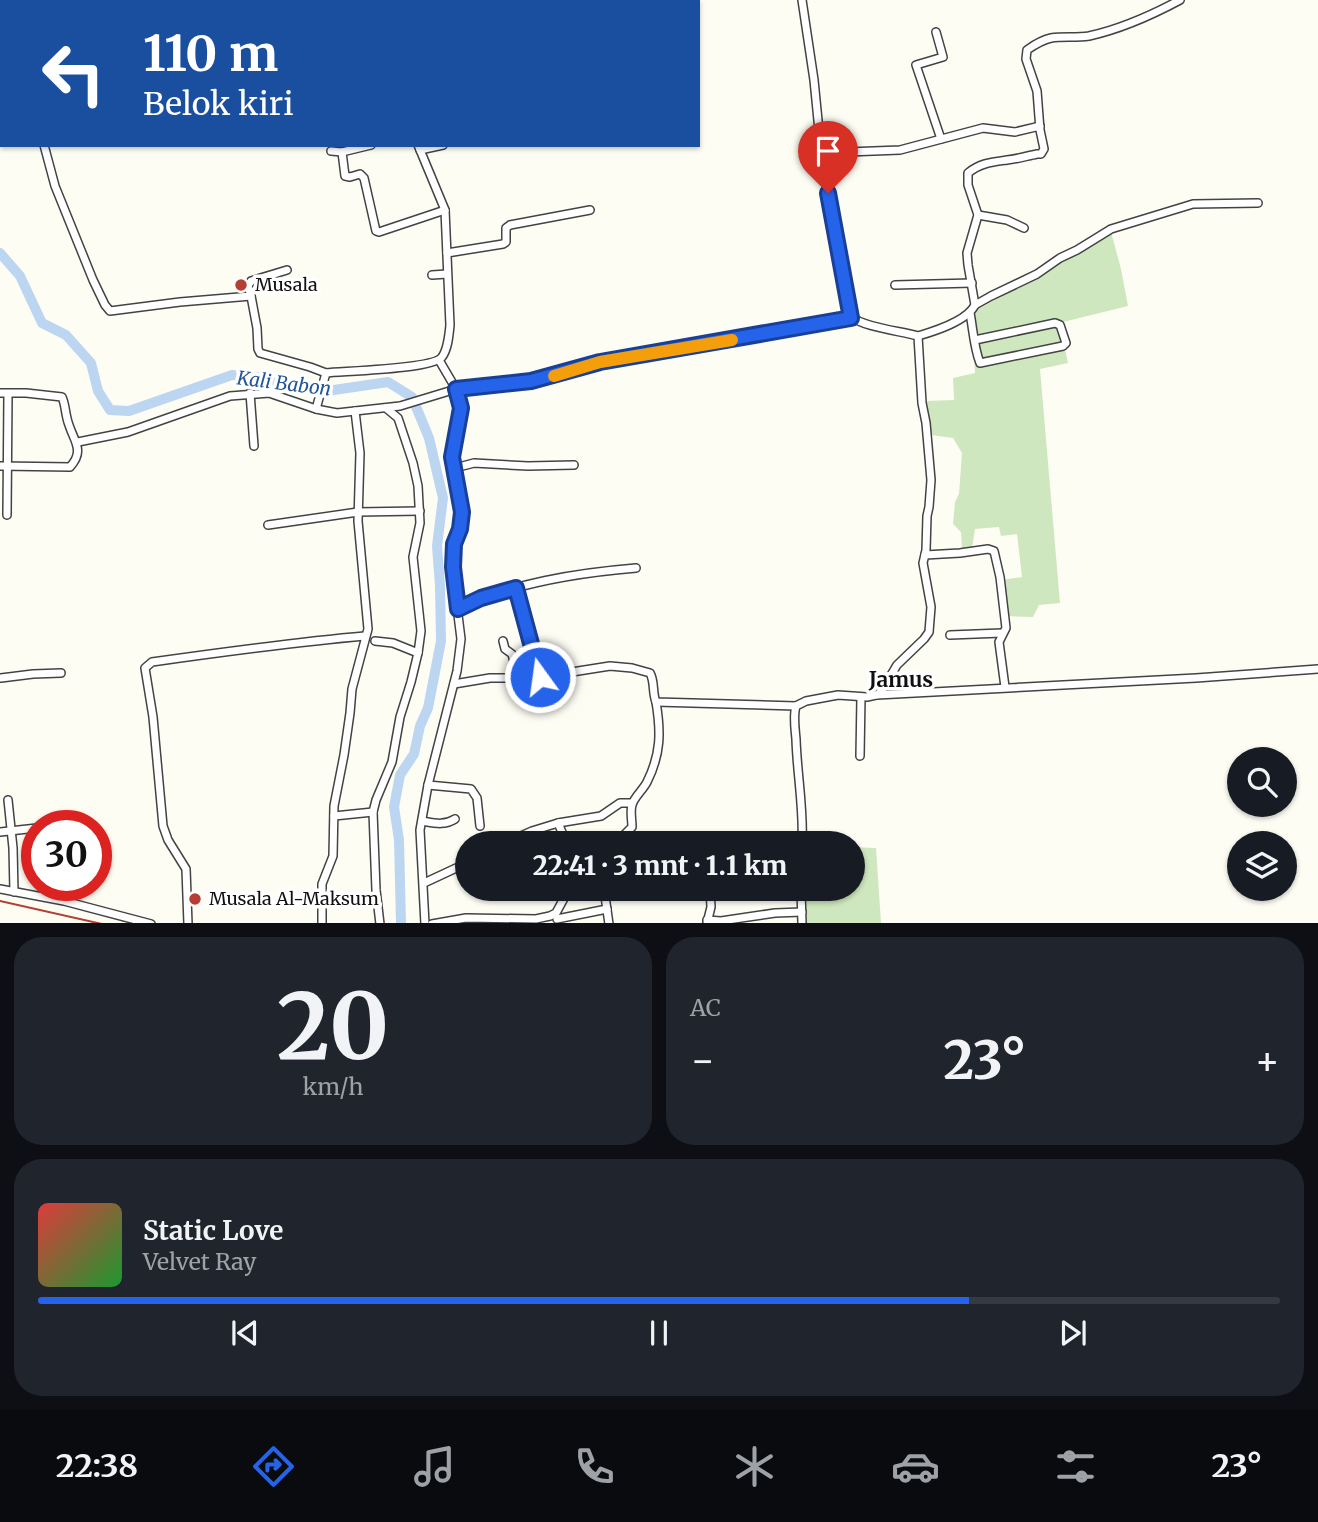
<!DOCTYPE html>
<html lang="id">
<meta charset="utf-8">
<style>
body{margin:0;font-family:Merriweather,serif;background:#20242c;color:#f1f3f6;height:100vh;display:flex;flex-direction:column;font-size:26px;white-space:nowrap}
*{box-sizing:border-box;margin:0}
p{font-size:23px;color:#9ea1a6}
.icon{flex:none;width:38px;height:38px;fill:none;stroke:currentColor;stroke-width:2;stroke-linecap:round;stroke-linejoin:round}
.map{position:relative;height:923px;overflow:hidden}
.drawer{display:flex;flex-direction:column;gap:14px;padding:14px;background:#0d0f14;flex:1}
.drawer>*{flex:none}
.guide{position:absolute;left:0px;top:0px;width:700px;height:147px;box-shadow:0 2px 5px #0004;background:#1a4fa0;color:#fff;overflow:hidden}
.fabs{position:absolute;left:1227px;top:747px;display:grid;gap:14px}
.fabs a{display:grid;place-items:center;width:70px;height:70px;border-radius:50%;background:#171b24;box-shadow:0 2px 5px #0004;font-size:35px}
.speed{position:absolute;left:21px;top:810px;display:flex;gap:14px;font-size:35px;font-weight:700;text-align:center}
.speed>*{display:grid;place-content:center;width:91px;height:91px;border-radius:50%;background:#171b24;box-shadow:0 2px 5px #0004;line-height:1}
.speed .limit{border:10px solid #d22;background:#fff;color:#111}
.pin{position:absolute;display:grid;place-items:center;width:60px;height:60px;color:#fff;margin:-72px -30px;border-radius:50% 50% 50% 0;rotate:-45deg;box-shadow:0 0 7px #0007}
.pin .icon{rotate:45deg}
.me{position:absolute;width:77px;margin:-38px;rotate:346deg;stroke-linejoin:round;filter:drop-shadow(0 0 5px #0008)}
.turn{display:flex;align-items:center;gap:24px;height:147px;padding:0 28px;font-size:32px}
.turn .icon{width:91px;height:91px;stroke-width:2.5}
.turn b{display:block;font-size:49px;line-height:60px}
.big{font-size:52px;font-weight:800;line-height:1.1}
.drawer .widget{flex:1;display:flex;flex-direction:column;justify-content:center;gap:10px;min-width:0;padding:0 24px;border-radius:28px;background:#20242c}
.drawer .dial{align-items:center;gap:0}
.dial b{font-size:91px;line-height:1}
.song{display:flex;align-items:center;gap:21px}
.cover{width:84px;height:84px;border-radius:10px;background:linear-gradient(135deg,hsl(0 70% 55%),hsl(130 70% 35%))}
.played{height:7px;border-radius:4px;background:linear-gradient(90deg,#2563eb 75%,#363941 75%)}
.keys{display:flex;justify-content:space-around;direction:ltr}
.heat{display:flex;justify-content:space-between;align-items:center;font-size:38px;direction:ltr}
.drawer .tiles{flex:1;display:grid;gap:14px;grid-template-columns:1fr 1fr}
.widget:last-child{grid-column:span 2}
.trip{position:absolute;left:455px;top:831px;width:410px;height:70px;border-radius:35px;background:#171b24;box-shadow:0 2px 5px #0004;font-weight:800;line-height:70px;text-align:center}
.dock{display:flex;height:112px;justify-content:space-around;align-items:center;background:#090b0e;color:#9ea1a6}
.dock .icon{width:49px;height:49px}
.dock .on{color:#2563eb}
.dock b{font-size:32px;color:#f1f3f6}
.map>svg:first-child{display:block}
</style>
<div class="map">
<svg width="1318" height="924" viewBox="0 0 1318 924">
<rect width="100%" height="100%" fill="#fefdf4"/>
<!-- green -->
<g fill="#cee7bf">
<polygon points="1111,232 1121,269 1128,306 1059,323 1068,363 1040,369 1060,603 1039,605 1033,617 1005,616 1002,580 1022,577 1017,534 1001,536 999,527 975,529 972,548 962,548 961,532 953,524 955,502 959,494 962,453 953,438 931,435 926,401 954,400 953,378 975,373 972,313"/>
<polygon points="852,847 876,848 881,923 806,923 805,889 852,889"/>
</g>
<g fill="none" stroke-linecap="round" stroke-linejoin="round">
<!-- river -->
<polyline stroke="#bcd6f2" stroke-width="10" points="0,253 20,276 42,323 66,335 91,363 98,391 110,410 129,411 232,375 267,378 295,386 327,391 388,382 412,397 429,438 443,498 437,546 440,586 441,641 428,708 420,726 414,754 400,775 394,807 399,840 401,924"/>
<!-- minor casing -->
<g stroke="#434343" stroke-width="10">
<g id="minor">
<path d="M802 0 814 80 822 161 850 316C863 327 900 331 918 336L922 403 926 423 931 480 929 507 927 516 926 550 923 563 931 607 929 632 924 639 897 665 881 692 876 695 867 697 838 695 806 701 796 706C793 716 795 728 796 739 797 774 804 809 802 844"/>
<polyline points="74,2 81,0"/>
<polyline points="367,2 368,0"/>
<polyline points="0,21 2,20"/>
<polyline points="936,32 943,57 916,65 941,139"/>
<polyline points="0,95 2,95"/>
<polyline points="44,145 55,186 93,280 105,305 110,311 180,302 251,296 248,286 251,281 287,270"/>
<polyline points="420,150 443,145"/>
<polyline points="331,151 342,152 371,145"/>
<polyline points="342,152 345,176 350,177 360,174 364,178 376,231 379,232 445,210"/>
<polyline points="821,153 900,150 983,128 1015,132 1040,126"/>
<polyline points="978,215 1007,220 1024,228"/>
<polyline points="447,253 503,244 506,242 506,228 510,225 590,210"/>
<polyline points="432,275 447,274"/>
<polyline points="895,285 972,283"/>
<polyline points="251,296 257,328 258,349 260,353 310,367 326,373 316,409"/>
<polyline points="975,305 991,296 1037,274 1060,258 1077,250 1111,229 1193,204 1258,203"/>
<path d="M970 313C973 329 974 348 980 363L1063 346 1066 343 1060 325 1055 323 975 340"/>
<path d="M918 336C935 331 967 321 975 305L968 265 967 253 978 215 968 185V173C980 163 992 162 1007 160 1017 159 1027 156 1037 154H1041L1044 149 1040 130 1037 91 1026 59 1027 50C1034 45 1042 40 1051 38 1063 36 1076 38 1089 36 1121 29 1152 15 1180 0"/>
<path d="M326 373C344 371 434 369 442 357 448 349 449 335 450 325L445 210 418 145"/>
<path d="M0 393H26L62 397C66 406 65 415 69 425 74 441 85 451 70 467L0 466"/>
<polyline points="250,393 254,446"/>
<polyline points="78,442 128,432 230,396 269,393 316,409 337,413 400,406 456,389 439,360"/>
<polyline points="455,468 474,463 528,466 574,465"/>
<polyline points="7,515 8,394"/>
<polyline points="268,525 358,512 420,511"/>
<polyline points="925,555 960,553 988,549 994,551 1000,577 1006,628 999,642 1005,687"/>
<polyline points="516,588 540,677"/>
<path d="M458 609C512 583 576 573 636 568"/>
<polyline points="950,635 1002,633"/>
<polyline points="375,641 393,643 418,653"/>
<polyline points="503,641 505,649 512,654 518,678"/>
<polyline points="1,678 33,674 61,673"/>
<path d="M454 684 490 678H534L610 666 632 668 650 673C655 682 652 692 656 702L796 706"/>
<polyline points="877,695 1196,678 1318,669"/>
<polyline points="860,756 861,697"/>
<polyline points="428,785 471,789 477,798 480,826"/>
<polyline points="8,800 13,848 14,892"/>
<polyline points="334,816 373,812"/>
<path d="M422 821C434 823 444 826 455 819"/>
<polyline points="558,823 567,844"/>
<polyline points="0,832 37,828"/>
<polyline points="503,844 532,831 558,823 601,816 620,803 632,803"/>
<path d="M615 844 632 827C632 819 630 812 632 805 634 797 643 790 647 782 661 754 661 732 656 702"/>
<polyline points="424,883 467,863"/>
<polyline points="0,889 64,901 151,924"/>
<polyline points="801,889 802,924"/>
<polyline points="557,919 607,909"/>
<polyline points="707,920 721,921 775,913 802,912"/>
<polyline points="707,923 711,907 710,889"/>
<path d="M188 924 186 869 168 840 163 826 153 717 145 668 152 662C223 652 294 642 365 636"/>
<polyline points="322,924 322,884 333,856 334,806 344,755 350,713 352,689 368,629 358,521 360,453 355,411"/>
<polyline points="380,924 376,890 373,812 376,800 392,762 400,717 411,682 418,653 421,631 413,557 420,523 418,486 413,463 398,418 386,408"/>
<polyline points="425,924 420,830 428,785 457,671 461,639 452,567 454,544 460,529 462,512 452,457 461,408 456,389 531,381 600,362 851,318"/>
<polyline points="432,924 466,918 536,919 550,916 556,913 569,889"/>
<polyline points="609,924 605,896 629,889"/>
</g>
</g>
<!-- minor -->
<use href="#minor" stroke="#fff" stroke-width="7"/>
<!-- rail -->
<polyline stroke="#b63e32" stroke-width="2" points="0,901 102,924"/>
</g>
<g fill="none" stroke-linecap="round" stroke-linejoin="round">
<!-- route casing -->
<g stroke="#184099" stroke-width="18">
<polyline id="route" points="540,677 516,588 481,598 458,609 453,567 454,544 460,529 462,512 452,457 461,408 456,389 531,381 600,362 851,318 828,193"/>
</g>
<!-- route -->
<use href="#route" stroke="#2563eb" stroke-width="12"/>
<!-- slow -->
<polyline stroke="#f59e0b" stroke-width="12" points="554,376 600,362 732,340"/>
</g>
<!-- markers -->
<g fill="#b63e32" stroke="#fff" stroke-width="2.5">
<circle cx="241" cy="285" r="7"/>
<circle cx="195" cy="899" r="7"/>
</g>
<g text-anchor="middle" stroke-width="7" stroke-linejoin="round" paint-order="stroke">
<!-- poi labels -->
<g font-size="18" fill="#101010" stroke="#fff" text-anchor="start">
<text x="255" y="291">Musala</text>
<text x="209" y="905">Musala Al-Maksum</text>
</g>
<!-- water labels -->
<g font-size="19" font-style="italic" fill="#259" stroke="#fff">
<text transform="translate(284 383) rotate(7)" y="7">Kali Babon</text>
</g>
<!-- quarter labels -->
<g font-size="21" font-weight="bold" fill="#101010" stroke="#fff">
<text x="901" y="687">Jamus</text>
</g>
</g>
</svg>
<div class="fabs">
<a><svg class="icon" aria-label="search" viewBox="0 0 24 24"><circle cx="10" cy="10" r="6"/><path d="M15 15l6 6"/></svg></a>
<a><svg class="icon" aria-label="layers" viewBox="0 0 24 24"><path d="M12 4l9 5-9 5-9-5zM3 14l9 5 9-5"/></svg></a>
</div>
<div class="speed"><div class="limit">30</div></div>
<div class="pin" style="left:828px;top:193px;background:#d93025"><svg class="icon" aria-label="arrive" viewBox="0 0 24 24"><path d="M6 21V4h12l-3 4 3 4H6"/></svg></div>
<svg class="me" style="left:540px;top:677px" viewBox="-20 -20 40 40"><circle r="17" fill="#2563eb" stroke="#fff" stroke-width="3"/><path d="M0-11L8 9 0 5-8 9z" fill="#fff"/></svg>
<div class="trip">22:41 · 3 mnt · 1.1 km</div>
<div class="guide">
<div class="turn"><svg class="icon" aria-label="left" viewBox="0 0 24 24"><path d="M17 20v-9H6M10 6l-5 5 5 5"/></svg><div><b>110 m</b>Belok kiri</div></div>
</div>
</div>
<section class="drawer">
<div class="tiles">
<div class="widget dial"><b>20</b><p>km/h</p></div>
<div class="widget"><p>AC</p>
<div class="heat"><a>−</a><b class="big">23°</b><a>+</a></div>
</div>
<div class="widget">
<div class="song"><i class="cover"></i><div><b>Static Love</b><p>Velvet Ray</p></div></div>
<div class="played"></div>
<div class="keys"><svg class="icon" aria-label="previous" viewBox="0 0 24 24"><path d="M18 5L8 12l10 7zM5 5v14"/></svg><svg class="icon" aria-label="pause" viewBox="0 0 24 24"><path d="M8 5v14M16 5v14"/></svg><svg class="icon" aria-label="next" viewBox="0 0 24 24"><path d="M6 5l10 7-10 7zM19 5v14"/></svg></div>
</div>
</div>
</section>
<nav class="dock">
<b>22:38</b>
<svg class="icon on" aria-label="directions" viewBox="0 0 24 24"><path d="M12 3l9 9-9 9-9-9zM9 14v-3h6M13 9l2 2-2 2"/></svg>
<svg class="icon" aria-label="music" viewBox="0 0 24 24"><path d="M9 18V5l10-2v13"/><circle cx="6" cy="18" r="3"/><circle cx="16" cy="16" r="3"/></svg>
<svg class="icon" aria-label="phone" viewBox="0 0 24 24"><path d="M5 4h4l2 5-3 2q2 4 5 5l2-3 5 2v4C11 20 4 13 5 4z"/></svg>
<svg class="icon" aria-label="climate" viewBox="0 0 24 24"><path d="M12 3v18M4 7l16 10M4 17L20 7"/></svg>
<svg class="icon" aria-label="car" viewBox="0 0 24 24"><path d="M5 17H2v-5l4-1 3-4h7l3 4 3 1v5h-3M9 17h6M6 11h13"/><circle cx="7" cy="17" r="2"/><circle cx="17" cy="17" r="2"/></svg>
<svg class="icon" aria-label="filters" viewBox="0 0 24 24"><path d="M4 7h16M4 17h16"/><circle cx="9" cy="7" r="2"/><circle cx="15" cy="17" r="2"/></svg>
<b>23°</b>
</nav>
